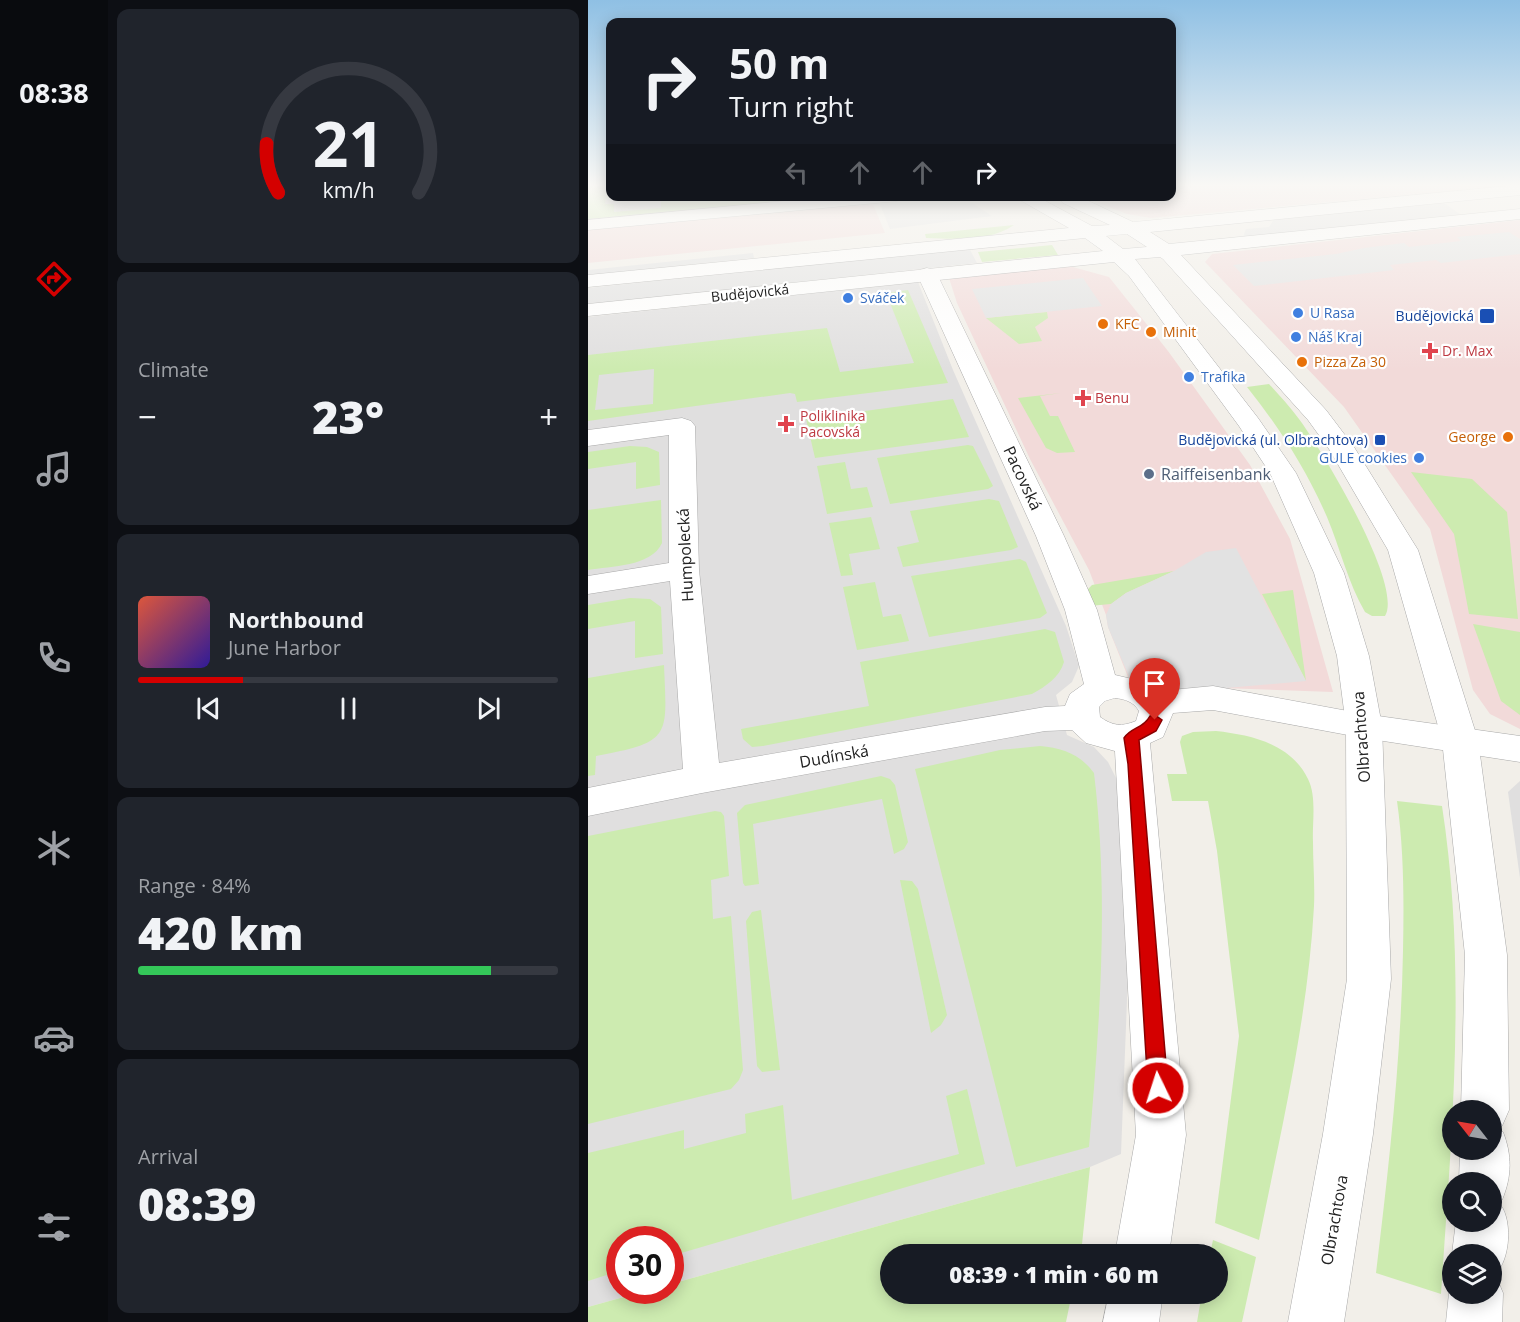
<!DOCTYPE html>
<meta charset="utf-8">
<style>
body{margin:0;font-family:"Open Sans",sans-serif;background:#20242c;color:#f1f3f6;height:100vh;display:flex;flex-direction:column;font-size:22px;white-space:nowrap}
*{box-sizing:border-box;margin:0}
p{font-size:20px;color:#9ea1a6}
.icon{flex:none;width:33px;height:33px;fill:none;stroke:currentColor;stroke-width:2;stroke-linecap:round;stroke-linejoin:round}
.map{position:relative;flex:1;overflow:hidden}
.details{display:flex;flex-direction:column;gap:9px;padding:9px;background:#0d0f14;width:480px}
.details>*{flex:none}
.guide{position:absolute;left:18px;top:18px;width:570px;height:183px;border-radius:12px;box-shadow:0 3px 15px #0003;background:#171b24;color:#f1f3f6;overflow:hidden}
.needle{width:39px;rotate:301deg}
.tools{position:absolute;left:854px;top:1100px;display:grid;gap:12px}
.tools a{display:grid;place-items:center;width:60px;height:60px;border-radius:50%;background:#171b24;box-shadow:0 3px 15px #0003;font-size:30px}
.speed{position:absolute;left:18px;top:1226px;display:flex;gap:12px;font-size:30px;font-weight:700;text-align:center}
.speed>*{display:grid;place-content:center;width:78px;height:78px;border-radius:50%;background:#171b24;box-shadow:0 3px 15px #0003;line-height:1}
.speed .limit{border:9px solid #d22;background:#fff;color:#111}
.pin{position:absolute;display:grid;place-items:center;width:51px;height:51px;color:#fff;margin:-62px -26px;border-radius:50% 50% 50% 0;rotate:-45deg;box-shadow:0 0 6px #0007}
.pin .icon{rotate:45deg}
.me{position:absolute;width:66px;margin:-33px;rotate:356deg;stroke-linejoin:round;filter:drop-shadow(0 0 4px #0008)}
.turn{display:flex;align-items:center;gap:21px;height:126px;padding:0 24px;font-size:27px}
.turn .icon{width:78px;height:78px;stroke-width:2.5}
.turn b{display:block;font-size:42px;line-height:51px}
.lanes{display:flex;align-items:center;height:57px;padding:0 24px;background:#0003;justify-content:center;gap:30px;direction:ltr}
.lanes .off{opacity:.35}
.big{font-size:45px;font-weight:800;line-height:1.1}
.details .widget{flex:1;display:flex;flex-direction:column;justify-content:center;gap:9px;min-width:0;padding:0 21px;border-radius:12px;background:#20242c}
.details .dial{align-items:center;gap:0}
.dial svg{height:156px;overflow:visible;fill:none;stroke:#363941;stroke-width:7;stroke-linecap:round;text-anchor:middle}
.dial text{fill:#f1f3f6;stroke:none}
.song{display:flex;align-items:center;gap:18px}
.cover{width:72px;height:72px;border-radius:9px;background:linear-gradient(135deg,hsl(10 70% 55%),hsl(250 70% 35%))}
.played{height:6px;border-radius:3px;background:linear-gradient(90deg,#d40000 25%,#363941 25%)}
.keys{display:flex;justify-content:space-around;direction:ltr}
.heat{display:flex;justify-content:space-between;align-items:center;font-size:33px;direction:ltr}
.charge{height:9px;border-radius:4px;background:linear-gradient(90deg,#34c759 84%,#363941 0)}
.trip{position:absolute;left:292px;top:1244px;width:348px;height:60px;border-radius:30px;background:#171b24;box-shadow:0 3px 15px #0003;font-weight:800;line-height:60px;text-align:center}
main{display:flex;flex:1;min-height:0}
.menu{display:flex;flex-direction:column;width:108px;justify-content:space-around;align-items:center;background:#090b0e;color:#9ea1a6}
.menu .icon{width:42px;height:42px}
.menu .current{color:#d40000}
.menu b{font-size:27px;color:#f1f3f6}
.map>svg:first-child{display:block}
</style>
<main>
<nav class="menu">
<b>08:38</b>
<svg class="icon current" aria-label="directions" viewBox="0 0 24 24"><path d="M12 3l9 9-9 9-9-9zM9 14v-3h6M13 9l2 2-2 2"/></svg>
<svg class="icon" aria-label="music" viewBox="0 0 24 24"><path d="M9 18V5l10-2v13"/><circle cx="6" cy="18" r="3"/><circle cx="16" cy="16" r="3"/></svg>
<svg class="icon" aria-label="phone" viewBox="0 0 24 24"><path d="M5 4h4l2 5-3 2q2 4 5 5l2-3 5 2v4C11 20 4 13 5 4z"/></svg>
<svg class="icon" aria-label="climate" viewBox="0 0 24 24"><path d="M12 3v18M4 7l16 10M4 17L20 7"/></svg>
<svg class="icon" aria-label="car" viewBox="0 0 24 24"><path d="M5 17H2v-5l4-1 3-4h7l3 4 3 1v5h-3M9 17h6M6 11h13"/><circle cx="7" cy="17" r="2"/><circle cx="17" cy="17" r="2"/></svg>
<svg class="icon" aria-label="filters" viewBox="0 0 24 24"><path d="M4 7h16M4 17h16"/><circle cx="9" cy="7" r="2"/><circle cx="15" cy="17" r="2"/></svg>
</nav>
<section class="details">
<div class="widget dial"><svg viewBox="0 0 100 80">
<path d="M14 69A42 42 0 1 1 86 69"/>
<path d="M14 69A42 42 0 0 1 8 44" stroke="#d40000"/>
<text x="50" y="56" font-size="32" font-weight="700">21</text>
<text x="50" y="72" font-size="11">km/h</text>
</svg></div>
<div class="widget"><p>Climate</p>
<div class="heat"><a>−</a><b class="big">23°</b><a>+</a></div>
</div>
<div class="widget">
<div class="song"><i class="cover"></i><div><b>Northbound</b><p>June Harbor</p></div></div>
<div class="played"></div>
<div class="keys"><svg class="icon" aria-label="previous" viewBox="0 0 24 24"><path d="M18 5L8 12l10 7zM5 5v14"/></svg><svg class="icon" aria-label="pause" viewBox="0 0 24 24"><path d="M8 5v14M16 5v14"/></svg><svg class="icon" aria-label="next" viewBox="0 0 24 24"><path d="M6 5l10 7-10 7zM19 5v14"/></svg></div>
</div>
<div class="widget"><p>Range · 84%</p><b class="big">420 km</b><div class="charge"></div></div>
<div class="widget"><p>Arrival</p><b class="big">08:39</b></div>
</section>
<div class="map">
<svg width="932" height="1322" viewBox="0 0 932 1322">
<rect width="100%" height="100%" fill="#f2efe9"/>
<!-- residential -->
<g fill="#e0dfdf">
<polygon points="0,185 22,185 22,196 369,197 0,230"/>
<polygon points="330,282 365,370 478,626 491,666 484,682 468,695 479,735 506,747 520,762 528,778 542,924 533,1154 502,1167 83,1284 82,1239 32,1239 32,1290 61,1290 0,1307 0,317"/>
<polygon points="932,781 932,878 920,792"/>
</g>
<!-- commercial -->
<g fill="#f2dad9">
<polygon points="584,185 932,185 563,218 539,214 496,197 584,196"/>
<polygon points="285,204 297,233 0,263 0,230"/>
<polygon points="932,220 932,729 902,714 885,690 842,529 756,407 617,262 624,254"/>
<polygon points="481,266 521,277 580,351 662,465 702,539 745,692 634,688 540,677 520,627 518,615 501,570 442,459 369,303 361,278"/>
</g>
<!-- grass -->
<g fill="#cdebb0" fill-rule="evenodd">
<polygon points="0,185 22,185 22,196 27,198 18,199 17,204 26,204 26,212 73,208 73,200 82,199 82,197 237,197 0,219"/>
<path d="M426 225C401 242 367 239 338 238L337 234Z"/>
<polygon points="464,245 470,255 394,262 390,252"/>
<path d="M320 290 360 383 209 402 207 394 202 393 0 421V355L239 328 252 372 326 363 298 293ZM66 369 65 404 7 410 11 375Z"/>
<polygon points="459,312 460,318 447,327 454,341 431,344 398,318"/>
<path d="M681 384C691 395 702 407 711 419 732 447 816 585 797 616H784L777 612C760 583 752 548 739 517 718 469 691 427 659 387Z"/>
<polygon points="473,393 452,396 462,416 470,416 487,452 469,453 458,448 430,398"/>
<polygon points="365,399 381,437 227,458 218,419"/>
<polygon points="380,445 385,446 405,486 400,489 302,504 289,458"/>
<polygon points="42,446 59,447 71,452 72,485 48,489 48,462 0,469 0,452"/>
<polygon points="257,462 263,489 279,487 285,507 239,514 229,466"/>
<polygon points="823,472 884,479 919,512 930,619 881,614 866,534"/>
<polygon points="401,499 411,501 430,547 423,550 315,567 309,547 331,542 322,511"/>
<path d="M73 500 74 543C63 567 23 566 0 570V510Z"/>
<polygon points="283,517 292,549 261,554 265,575 253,576 241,523"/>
<polygon points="432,559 438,562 459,613 452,618 341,637 323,576"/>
<polygon points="586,571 538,593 523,604 501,606 498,591 504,585"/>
<polygon points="287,582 295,617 313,614 321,641 269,650 255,587"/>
<polygon points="705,590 718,681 674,594"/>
<polygon points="42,598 62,599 73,607 75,654 47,658 47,621 0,629 0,605"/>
<polygon points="885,624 932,632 932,715 913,701"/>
<path d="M457 629 467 632 476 662C471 678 458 686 444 694L175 746 164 747 155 739 153 729 281 706 272 662Z"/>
<path d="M76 665C79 737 84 742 8 756L7 775 0 776V678Z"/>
<path d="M628 731C664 735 703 744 720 779 729 797 724 823 725 842 725 864 727 885 726 906 720 1018 693 1130 671 1240L627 1223 651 1036 629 851 620 801H584L579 774H599L592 742 594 736 605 732Z"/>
<path d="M452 746C474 748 492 754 506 773 521 897 512 1023 501 1147L428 1167 327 769 412 750Z"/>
<polygon points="293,776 302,779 307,785 320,842 316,849 306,854 294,799 165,824 171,884 157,886 155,883 149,813 157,805"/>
<path d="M809 801 854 806C879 968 864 1131 853 1294L788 1273C801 1166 813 1059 815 951 816 901 816 851 809 801Z"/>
<polygon points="127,811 133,812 136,816 141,876 123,880 125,919 143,916 155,1070 151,1080 143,1089 0,1124 0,836"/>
<polygon points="312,880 324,881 330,889 359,1015 353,1025 343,1033"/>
<polygon points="173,910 192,1070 174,1072 169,1066 158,921 164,912"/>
<polygon points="379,1089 397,1164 83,1256 82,1239 32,1239 31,1271 0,1281 0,1153 96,1130 96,1149 158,1133 157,1114 195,1105 204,1200 371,1154 358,1096"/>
<polygon points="502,1167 493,1254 303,1254 303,1293 484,1293 478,1322 0,1322 0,1307 61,1290 82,1290 83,1284"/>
<polygon points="625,1240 668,1257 654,1322 609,1322 614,1293 630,1293 630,1254 622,1254"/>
</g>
<!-- parking -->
<g fill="#e2e2e2">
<polygon points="346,197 375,197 404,216 302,229 291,202"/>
<polygon points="856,203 873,215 655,237 658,229 681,227 686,219"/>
<polygon points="921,232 932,239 932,254 853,263 848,260 802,265 806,270 666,286 645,265 748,254 776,248 816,243 821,247 873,241 869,237"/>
<polygon points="381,248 389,263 0,304 0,288"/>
<polygon points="165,253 166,258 0,275 0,270"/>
<polygon points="495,278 514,306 398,318 384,289"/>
<polygon points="648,548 718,681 569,694 542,679 520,627 518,615 523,604 538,593 586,571 618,552"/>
</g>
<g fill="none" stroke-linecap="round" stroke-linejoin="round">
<!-- minor casing -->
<g stroke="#a9a9a9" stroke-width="1">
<g id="minor">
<polygon points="248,196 317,196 309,201 0,230 0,220"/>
<path d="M339 268 346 270 349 274 476 536 509 610 527 675 557 682 573 691 625 686 776 714 932 736V762L776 738 625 710 585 713 575 737 562 743 598 1135 581 1254H527L548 1135 527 751 498 743 484 730 457 731 114 793 0 816V788L95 769 82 581 0 594V576L81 563V435L0 446V430L94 418 103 421 107 426 111 570 131 763 457 707 477 706 482 694 496 684 477 610 448 536 329 274 332 270ZM527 698C537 699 546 702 551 711L548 721C533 727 525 726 512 717L511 707 517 701Z"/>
<polygon points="521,1293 575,1293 571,1322 515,1322"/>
</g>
</g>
<!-- tertiary casing -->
<g stroke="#a9a9a9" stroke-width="1">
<path id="tertiary" d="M932 185V195L562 232 581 244 932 209V219L593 255 738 410 766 447 830 550 890 740 919 955 921 1110 914 1126 908 1129 915 1132C924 1155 924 1176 914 1200L910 1202C925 1216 923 1260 907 1274L915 1293 914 1322H858L861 1293 864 1285V1293H903V1254H864L868 1221H903V1182H871L872 1149H903V1110H873L877 955 854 740 800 550 741 449 720 420 575 259 572 257 547 259 670 418 708 473 756 573 781 656 794 726 803 979 785 1134 756 1322H700L735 1134 759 979 758 726 749 656 726 573 682 473 651 426 541 276 526 262 0 316V304L515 251 497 238 0 287V275L481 228 425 196H448L504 226 522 225 475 203 472 199 474 196H490L545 222ZM539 234 559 247 535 249 518 236Z"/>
</g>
<!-- minor -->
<use href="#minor" fill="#fff" fill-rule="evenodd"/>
<!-- tertiary -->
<use href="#tertiary" fill="#fff" fill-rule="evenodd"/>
</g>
<!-- sky -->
<linearGradient id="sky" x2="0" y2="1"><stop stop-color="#8fc0e4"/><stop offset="0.5" stop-color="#f9f8f5"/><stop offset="1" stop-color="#f9f8f5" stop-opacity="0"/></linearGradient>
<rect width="932" height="370" fill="url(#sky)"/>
<!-- route -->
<path fill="#d40000" stroke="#8a0000" stroke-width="1.5" d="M567 715 574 720 568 731 551 740 580 1088 577 1095 570 1097 563 1095 560 1088 540 764 536 738C543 727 555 729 562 716Z"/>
<!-- markers -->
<g fill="#3f7fe0" stroke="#fff" stroke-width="2">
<circle cx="260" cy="298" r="6"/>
<circle cx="710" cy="313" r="6"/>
<circle cx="708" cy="337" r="6"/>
<circle cx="601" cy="377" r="6"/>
<circle cx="831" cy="458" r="6"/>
</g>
<g fill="#1a4fb4" stroke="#fff" stroke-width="2">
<rect x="891" y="308" width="16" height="16" rx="3"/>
<rect x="786" y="434" width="12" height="12" rx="3"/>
</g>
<g fill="#e8710a" stroke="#fff" stroke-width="2">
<circle cx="515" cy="324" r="6"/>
<circle cx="563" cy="332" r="6"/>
<circle cx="714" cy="362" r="6"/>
<circle cx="920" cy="437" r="6"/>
</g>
<g fill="#e0444e" stroke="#fff" stroke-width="2">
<path d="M839 342h6v6h6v6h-6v6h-6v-6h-6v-6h6z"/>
<path d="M492 389h6v6h6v6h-6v6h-6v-6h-6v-6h6z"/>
<path d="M195 415h6v6h6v6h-6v6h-6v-6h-6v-6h6z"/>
</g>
<circle fill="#5c6f8a" stroke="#fff" stroke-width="2" cx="561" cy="474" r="6"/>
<g text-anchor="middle" stroke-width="4.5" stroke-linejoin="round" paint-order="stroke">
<!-- far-street labels -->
<g font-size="14" fill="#222" stroke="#fff">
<text transform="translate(162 293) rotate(-6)" y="5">Budějovická</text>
</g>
<!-- far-shop labels -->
<g font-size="14" fill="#366cbe" stroke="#fff" text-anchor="start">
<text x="272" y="303">Sváček</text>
<text x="722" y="318">U Rasa</text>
<text x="720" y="342">Náš Kraj</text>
<text x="613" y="382">Trafika</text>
<text x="819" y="463" text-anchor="end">GULE cookies</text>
</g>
<!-- far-transit labels -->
<g font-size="14" fill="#164399" stroke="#fff" text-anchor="end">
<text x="886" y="321">Budějovická</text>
<text x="780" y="445">Budějovická (ul. Olbrachtova)</text>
</g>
<!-- far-food labels -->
<g font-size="14" fill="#c56008" stroke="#fff" text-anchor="start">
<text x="527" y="329">KFC</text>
<text x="575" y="337">Minit</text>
<text x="726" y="367">Pizza Za 30</text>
<text x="908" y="442" text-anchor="end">George</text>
</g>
<!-- far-health labels -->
<g font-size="14" fill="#be3a42" stroke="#fff" text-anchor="start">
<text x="854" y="356">Dr. Max</text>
<text x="507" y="403">Benu</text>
<text x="212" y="421">Poliklinika<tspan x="212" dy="16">Pacovská</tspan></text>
</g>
<!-- service labels -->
<g font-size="16" fill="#4e5e75" stroke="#fff" text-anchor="start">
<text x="573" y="480">Raiffeisenbank</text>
</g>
<!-- street labels -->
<g font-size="16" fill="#222" stroke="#fff">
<text transform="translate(435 478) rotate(65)" y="6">Pacovská</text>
<text transform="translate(97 555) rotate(-93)" y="6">Humpolecká</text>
<text transform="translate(773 737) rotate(-94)" y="6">Olbrachtova</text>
<text transform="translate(246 756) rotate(-10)" y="6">Dudínská</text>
<text transform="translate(746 1220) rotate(-80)" y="6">Olbrachtova</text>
</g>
</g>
</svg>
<div class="tools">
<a><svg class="needle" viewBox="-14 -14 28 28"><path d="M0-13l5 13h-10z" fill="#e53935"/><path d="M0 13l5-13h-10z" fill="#9ea1a6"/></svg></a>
<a><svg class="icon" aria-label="search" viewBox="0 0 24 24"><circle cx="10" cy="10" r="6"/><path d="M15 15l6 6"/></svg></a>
<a><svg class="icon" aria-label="layers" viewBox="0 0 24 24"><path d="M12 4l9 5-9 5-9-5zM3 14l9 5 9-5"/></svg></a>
</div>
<div class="speed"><div class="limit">30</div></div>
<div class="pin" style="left:567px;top:720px;background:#d93025"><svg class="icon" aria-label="arrive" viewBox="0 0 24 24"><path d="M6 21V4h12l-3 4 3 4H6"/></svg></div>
<svg class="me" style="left:570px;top:1088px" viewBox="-20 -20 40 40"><circle r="17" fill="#d40000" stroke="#fff" stroke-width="3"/><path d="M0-11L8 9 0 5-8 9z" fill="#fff"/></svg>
<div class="trip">08:39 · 1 min · 60 m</div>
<div class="guide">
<div class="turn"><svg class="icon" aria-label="right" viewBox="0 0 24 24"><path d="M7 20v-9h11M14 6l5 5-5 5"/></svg><div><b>50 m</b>Turn right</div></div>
<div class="lanes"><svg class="icon off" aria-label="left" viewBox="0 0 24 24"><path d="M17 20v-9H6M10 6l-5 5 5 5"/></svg><svg class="icon off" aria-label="ahead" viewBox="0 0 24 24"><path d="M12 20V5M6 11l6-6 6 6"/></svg><svg class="icon off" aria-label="ahead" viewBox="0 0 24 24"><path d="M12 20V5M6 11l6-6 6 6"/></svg><svg class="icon" aria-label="right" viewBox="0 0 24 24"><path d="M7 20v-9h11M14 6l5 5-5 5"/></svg></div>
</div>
</div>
</main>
